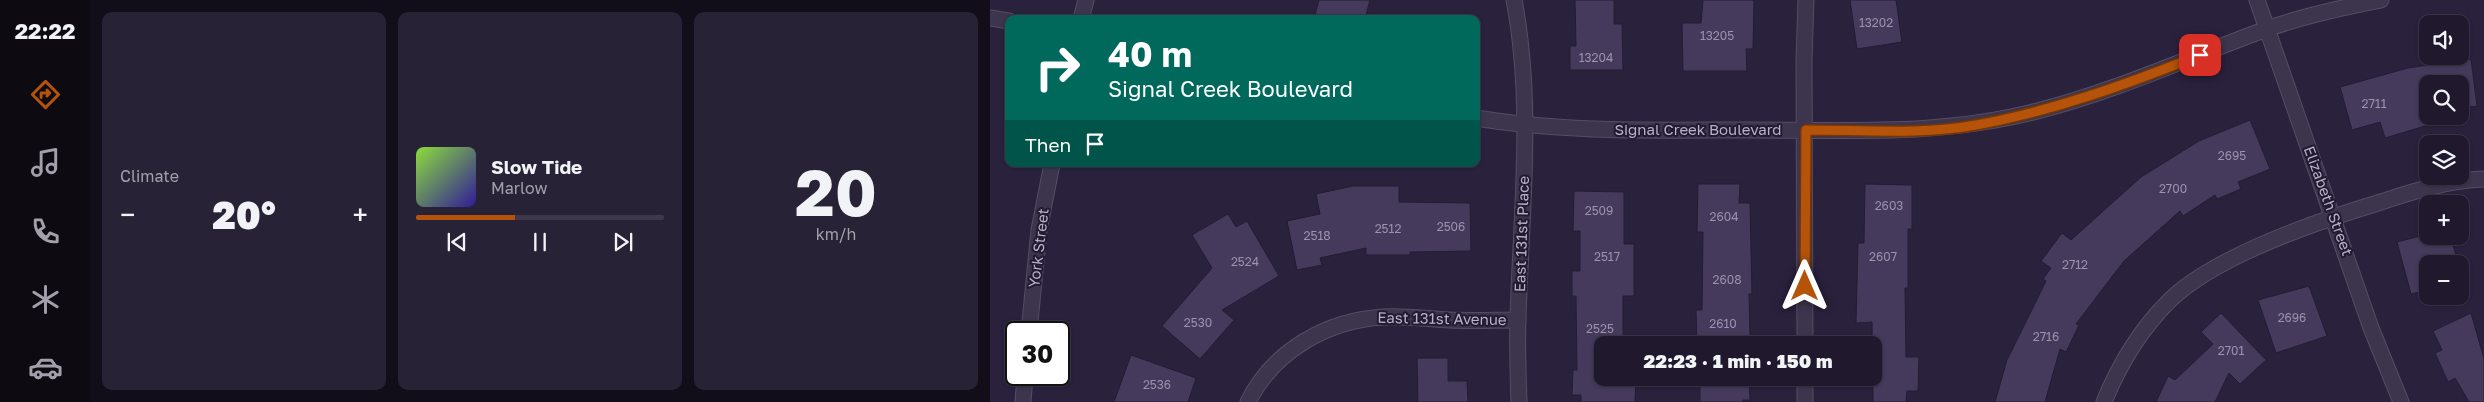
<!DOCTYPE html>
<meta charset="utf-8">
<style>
body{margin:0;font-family:"Golos Text",sans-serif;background:#282236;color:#f1f3f6;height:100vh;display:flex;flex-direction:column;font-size:19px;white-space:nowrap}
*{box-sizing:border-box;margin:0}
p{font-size:16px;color:#a2a0aa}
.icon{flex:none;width:28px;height:28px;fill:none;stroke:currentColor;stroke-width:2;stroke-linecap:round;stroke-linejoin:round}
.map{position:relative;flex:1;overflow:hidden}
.panel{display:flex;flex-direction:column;gap:12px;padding:12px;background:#120e19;width:900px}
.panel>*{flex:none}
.top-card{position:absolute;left:15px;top:15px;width:475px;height:152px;border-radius:10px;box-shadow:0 1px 4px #0004,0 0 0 1px #3d384a;background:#00695c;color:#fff;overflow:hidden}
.tools{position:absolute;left:1429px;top:15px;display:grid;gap:10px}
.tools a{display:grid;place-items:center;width:50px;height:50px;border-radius:10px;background:#20192e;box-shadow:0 1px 4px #0004,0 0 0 1px #3d384a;font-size:25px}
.speed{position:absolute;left:15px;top:321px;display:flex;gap:10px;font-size:25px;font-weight:700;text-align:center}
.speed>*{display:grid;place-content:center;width:65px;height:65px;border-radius:50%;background:#20192e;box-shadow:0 1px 4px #0004,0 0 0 1px #3d384a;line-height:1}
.speed .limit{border:2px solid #111;border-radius:8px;background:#fff;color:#111}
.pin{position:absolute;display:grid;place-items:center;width:42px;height:42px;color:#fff;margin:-21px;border-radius:10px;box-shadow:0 2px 8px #0006}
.me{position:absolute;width:55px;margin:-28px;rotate:0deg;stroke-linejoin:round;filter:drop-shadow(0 0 4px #0008)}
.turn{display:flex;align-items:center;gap:18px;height:105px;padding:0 20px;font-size:22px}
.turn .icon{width:65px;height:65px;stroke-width:2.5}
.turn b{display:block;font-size:35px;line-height:42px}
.then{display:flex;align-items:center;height:48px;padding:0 20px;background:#0003;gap:10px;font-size:19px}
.big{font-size:38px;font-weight:800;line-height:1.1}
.panel .card{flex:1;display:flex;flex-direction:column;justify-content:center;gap:8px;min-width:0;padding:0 18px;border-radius:10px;background:#282236}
.panel .dial{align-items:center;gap:0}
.dial b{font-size:65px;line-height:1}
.song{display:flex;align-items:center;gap:15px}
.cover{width:60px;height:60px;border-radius:8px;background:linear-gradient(135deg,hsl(90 70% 55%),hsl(250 70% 35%))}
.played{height:5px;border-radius:2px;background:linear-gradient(90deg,#b45309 40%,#3d384a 40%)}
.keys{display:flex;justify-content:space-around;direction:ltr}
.heat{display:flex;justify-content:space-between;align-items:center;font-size:28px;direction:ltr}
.panel .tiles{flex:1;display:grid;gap:12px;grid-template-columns:repeat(3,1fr)}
.trip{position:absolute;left:604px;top:336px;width:288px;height:50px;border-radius:10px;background:#20192e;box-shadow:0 1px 4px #0004,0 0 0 1px #3d384a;font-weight:800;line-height:50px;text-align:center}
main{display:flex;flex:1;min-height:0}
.menu{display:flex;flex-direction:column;width:90px;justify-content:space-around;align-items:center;background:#0d0a12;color:#a2a0aa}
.menu .icon{width:35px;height:35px}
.menu .selected{color:#b45309}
.menu b{font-size:22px;color:#f1f3f6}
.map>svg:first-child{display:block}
</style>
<main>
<nav class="menu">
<b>22:22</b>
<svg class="icon selected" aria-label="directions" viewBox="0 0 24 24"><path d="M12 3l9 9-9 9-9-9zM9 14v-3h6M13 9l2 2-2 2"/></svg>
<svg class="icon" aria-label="music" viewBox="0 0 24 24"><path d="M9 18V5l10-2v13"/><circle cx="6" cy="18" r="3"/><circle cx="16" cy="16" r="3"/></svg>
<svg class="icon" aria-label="phone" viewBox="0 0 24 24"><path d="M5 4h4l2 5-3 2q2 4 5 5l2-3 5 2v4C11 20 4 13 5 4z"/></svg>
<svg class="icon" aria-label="climate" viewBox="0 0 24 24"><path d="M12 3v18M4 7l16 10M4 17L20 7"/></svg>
<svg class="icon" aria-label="car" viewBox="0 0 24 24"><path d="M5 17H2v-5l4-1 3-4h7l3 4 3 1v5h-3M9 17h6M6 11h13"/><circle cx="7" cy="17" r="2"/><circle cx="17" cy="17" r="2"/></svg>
</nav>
<section class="panel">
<div class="tiles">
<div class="card"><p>Climate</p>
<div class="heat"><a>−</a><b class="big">20°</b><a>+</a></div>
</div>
<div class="card">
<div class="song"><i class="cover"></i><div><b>Slow Tide</b><p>Marlow</p></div></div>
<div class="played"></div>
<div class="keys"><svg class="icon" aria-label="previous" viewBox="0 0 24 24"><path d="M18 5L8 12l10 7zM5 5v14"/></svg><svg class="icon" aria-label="pause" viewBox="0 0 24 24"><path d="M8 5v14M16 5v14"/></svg><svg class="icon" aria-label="next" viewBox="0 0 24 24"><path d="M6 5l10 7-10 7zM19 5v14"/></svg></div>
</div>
<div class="card dial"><b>20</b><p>km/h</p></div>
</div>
</section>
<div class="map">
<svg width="1494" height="402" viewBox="0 0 1494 402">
<rect width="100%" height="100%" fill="#2a213d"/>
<!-- building -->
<g fill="#453a5b" stroke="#241c34">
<polygon points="329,0 380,0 375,19 324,19"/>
<polygon points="585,0 624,0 624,24 632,24 633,70 580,70 580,46 586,46"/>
<polygon points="713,0 764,0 763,49 756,49 757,71 693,71 692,23 711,23"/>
<polygon points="860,0 906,0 912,42 867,49"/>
<polygon points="1481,59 1487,106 1470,108 1470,84 1438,84 1438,116 1467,116 1467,122 1435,126 1395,138 1390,122 1362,130 1350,87 1418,68"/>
<polygon points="1260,120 1280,169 1248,182 1251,189 1227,199 1225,195 1193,216 1190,211 1134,261 1086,324 1089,325 1076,352 1070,349 1055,402 1005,402 1017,360 1056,281 1053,279 1061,268 1051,261 1072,233 1081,240 1151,177 1209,141"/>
<polygon points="708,184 750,184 749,203 760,203 762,294 759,294 760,338 749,338 749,345 707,345 706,310 712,310 713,232 707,232"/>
<polygon points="875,184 922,185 922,229 918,229 918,288 915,288 916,357 929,357 928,391 917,391 916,402 883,402 882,322 866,323 868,243 874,243"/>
<polygon points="363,186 409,186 409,202 480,203 481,251 420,252 420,255 376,255 376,248 330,258 332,265 307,270 297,221 330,214 326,194"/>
<polygon points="584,191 634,192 634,244 644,244 644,296 633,296 633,345 612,345 612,378 646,378 645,402 591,402 591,395 582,395 583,370 587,370 586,296 582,296 582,271 590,271 590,231 583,231"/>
<polygon points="238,214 246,227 257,221 289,276 232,310 244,320 210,359 172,326 222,268 202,235"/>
<polygon points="1438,234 1438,236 1461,236 1468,264 1438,264 1438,290 1421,294 1407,242"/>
<polygon points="1319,286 1337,336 1286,353 1268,300"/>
<polygon points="1231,313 1276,360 1250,384 1239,373 1225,402 1166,402 1178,376 1185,380 1223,344 1211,332"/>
<polygon points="1481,313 1494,359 1494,402 1479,402 1465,378 1458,382 1445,353 1452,350 1443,331"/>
<polygon points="141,355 206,378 198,402 124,402"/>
<polygon points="427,358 458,358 458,381 477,381 478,402 428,402"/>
<polygon points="710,378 759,378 760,400 753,400 753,402 710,402"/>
</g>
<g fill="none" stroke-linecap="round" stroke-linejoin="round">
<!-- minor casing -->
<g stroke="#554d65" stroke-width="17">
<g id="minor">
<path d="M524 0C544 105 531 213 528 318 527 346 528 374 529 402"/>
<polyline points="1267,0 1381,328 1411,402"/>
<polyline points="0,18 19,21"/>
<path d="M486 118C577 133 668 130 760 130 858 130 956 136 1051 110 1128 90 1200 57 1274 30 1309 17 1355 7 1391 0"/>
<polyline points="815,345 814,61 816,0"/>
<path d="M258 402C284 350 338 320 394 317 416 316 438 319 459 320 482 321 505 320 528 320"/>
<polyline points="815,402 815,378"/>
<path d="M1114 402C1129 365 1151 329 1179 301 1226 255 1328 221 1391 202 1424 191 1459 180 1494 179"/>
</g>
</g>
<!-- tertiary casing -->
<g stroke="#554d65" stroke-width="17">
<g id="tertiary">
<polyline points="91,19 96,0"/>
<polyline points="39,332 49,230 62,164"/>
<polyline points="33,402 35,375"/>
</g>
</g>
<!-- minor -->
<use href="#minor" stroke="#3d354d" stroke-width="15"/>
<!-- tertiary -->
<use href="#tertiary" stroke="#3d354d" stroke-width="15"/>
</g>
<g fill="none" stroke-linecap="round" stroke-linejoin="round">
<!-- route casing -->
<g stroke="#753606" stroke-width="12">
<path id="route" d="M815 286 816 130C872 130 931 135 986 125 1063 111 1138 84 1210 55"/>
</g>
<!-- route -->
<use href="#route" stroke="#b45309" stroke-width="9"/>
</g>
<g text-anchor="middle" stroke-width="4" stroke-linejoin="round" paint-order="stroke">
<!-- number labels -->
<g font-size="12" fill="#9c92ae">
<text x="886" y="27">13202</text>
<text x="727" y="40">13205</text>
<text x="606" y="62">13204</text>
<text x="1384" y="108">2711</text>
<text x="1242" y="160">2695</text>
<text x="1183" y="193">2700</text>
<text x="899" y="210">2603</text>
<text x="609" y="215">2509</text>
<text x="734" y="221">2604</text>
<text x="461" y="231">2506</text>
<text x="398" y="233">2512</text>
<text x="327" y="240">2518</text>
<text x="617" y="261">2517</text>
<text x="893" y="261">2607</text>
<text x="255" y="266">2524</text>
<text x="1085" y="269">2712</text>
<text x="737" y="284">2608</text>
<text x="1302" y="322">2696</text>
<text x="208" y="327">2530</text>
<text x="733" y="328">2610</text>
<text x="610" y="333">2525</text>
<text x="1056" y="341">2716</text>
<text x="1241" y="355">2701</text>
<text x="167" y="389">2536</text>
</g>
<!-- street labels -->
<g font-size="15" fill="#b9b0c9" stroke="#221a32">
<text x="708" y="135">Signal Creek Boulevard</text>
<text transform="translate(1338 201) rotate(70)" y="5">Elizabeth Street</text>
<text transform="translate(532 234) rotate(-88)" y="5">East 131st Place</text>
<text transform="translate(49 248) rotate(-83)" y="5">York Street</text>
<text transform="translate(452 319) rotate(1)" y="5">East 131st Avenue</text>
</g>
</g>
</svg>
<div class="tools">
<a><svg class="icon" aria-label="sound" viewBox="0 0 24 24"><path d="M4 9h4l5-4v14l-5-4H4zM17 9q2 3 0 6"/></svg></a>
<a><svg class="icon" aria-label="search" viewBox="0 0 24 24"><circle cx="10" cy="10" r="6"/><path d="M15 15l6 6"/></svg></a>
<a><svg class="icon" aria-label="layers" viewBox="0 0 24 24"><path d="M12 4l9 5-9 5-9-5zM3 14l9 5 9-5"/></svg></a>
<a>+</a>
<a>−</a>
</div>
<div class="speed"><div class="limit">30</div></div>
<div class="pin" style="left:1210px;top:55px;background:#d93025"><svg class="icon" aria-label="arrive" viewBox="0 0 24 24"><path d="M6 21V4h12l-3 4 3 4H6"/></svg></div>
<svg class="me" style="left:815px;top:286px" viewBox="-20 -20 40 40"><path d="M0-17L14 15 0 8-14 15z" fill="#b45309" stroke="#fff" stroke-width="4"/></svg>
<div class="trip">22:23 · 1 min · 150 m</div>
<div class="top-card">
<div class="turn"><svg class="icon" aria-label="right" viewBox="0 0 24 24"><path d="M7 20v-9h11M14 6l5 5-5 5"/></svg><div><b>40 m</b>Signal Creek Boulevard</div></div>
<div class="then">Then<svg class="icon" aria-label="arrive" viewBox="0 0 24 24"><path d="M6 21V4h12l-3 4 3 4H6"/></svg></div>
</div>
</div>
</main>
